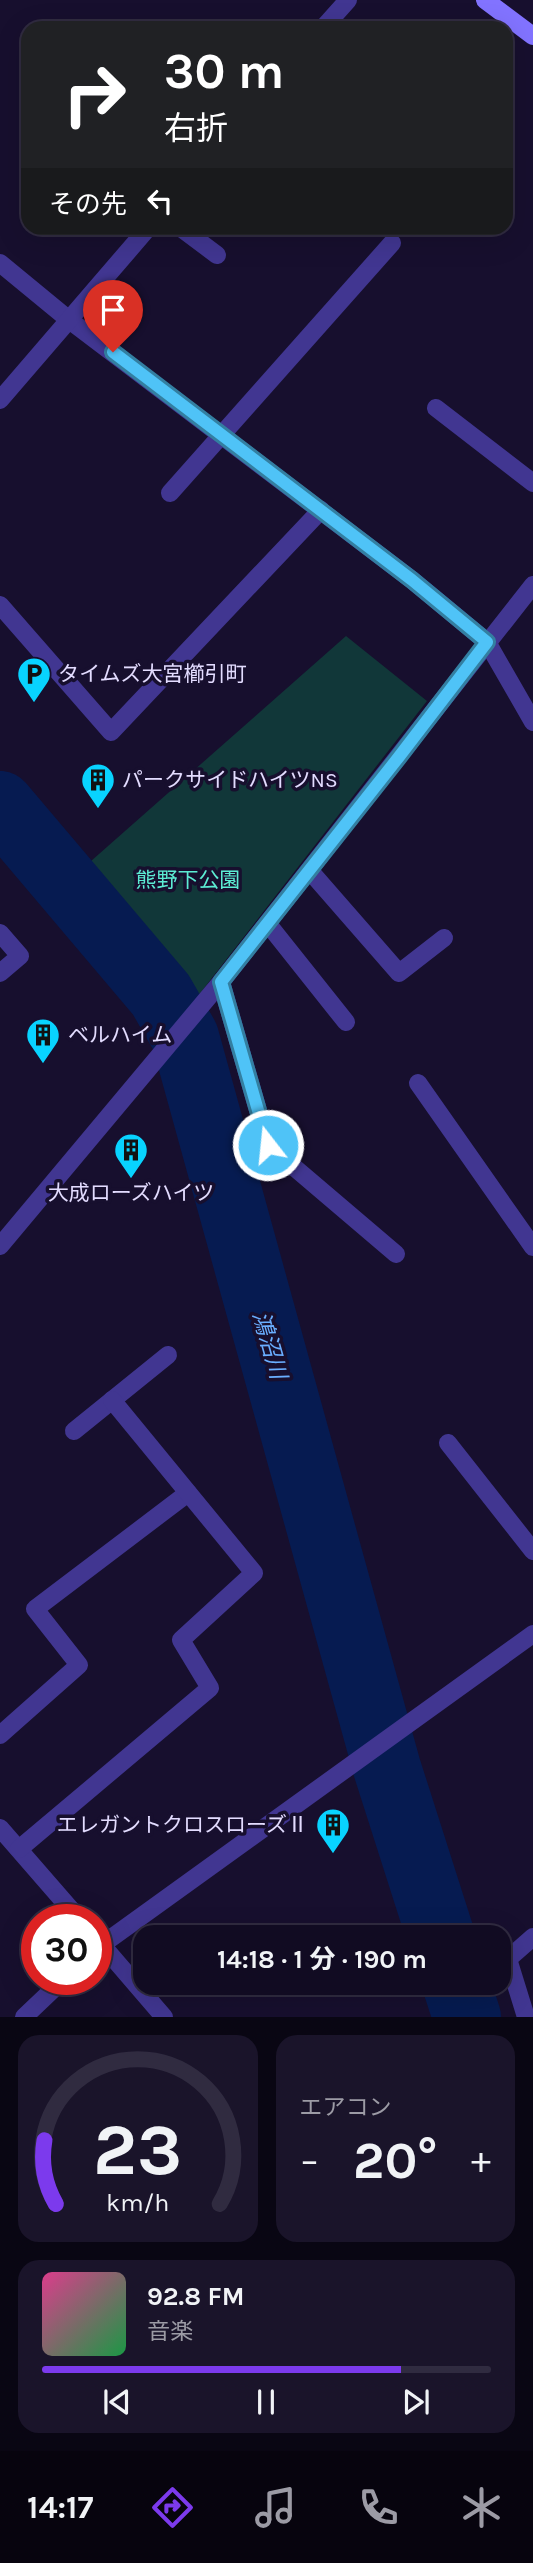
<!DOCTYPE html>
<html lang="ja">
<meta charset="utf-8">
<style>
body{margin:0;font-family:Karla,"Noto Sans JP",sans-serif;background:#1a142a;color:#f1f3f6;height:100vh;display:flex;flex-direction:column;font-size:26px;white-space:nowrap}
*{box-sizing:border-box;margin:0}
p{font-size:23px;color:#9c9ba5}
.icon{flex:none;width:38px;height:38px;fill:none;stroke:currentColor;stroke-width:2;stroke-linecap:round;stroke-linejoin:round}
.map{position:relative;height:2017px;overflow:hidden}
.details{display:flex;flex-direction:column;gap:18px;padding:18px;background:#090613;flex:1}
.details>*{flex:none}
.guide{position:absolute;left:21px;top:21px;width:492px;height:214px;border-radius:21px;box-shadow:0 7px 28px #0002,0 0 0 2px #302b40;background:#202124;color:#fff;overflow:hidden}
.speed{position:absolute;left:21px;top:1904px;display:flex;gap:14px;font-size:35px;font-weight:700;text-align:center}
.speed>*{display:grid;place-content:center;width:91px;height:91px;border-radius:50%;background:#110b22;box-shadow:0 7px 28px #0002,0 0 0 2px #302b40;line-height:1}
.speed .limit{border:10px solid #d22;background:#fff;color:#111}
.pin{position:absolute;display:grid;place-items:center;width:60px;height:60px;color:#fff;margin:-72px -30px;border-radius:50% 50% 50% 0;rotate:-45deg;box-shadow:0 0 7px #0007}
.pin .icon{rotate:45deg}
.me{position:absolute;width:77px;margin:-38px;rotate:344deg;stroke-linejoin:round;filter:drop-shadow(0 0 5px #0008)}
.turn{display:flex;align-items:center;gap:24px;height:147px;padding:0 28px;font-size:32px}
.turn .icon{width:91px;height:91px;stroke-width:2.5}
.turn b{display:block;font-size:49px;line-height:60px}
.then{display:flex;align-items:center;height:66px;padding:0 28px;background:#0003;gap:14px;font-size:26px}
.big{font-size:52px;font-weight:700;line-height:1.1}
.details .tile{flex:1;display:flex;flex-direction:column;justify-content:center;gap:10px;min-width:0;padding:0 24px;border-radius:21px;background:#1a142a}
.details .dial{align-items:center;gap:0}
.dial svg{height:182px;overflow:visible;fill:none;stroke:#302b40;stroke-width:7;stroke-linecap:round;text-anchor:middle}
.dial text{fill:#f1f3f6;stroke:none}
.song{display:flex;align-items:center;gap:21px}
.cover{width:84px;height:84px;border-radius:10px;background:linear-gradient(135deg,hsl(330 70% 55%),hsl(140 70% 35%))}
.played{height:7px;border-radius:4px;background:linear-gradient(90deg,#7c3aed 80%,#302b40 80%)}
.keys{display:flex;justify-content:space-around;direction:ltr}
.heat{display:flex;justify-content:space-between;align-items:center;font-size:38px;direction:ltr}
.details .tiles{flex:1;display:grid;gap:18px;grid-template-columns:1fr 1fr}
.tile:last-child{grid-column:span 2}
.trip{position:absolute;left:133px;top:1925px;width:378px;height:70px;border-radius:21px;background:#110b22;box-shadow:0 7px 28px #0002,0 0 0 2px #302b40;font-weight:700;line-height:70px;text-align:center}
.menu{display:flex;height:112px;justify-content:space-around;align-items:center;background:#07040e;color:#9c9ba5}
.menu .icon{width:49px;height:49px}
.menu .current{color:#7c3aed}
.menu b{font-size:32px;color:#f1f3f6}
.map>svg:first-child{display:block}
</style>
<div class="map">
<svg width="533" height="2017" viewBox="0 0 533 2017">
<rect width="100%" height="100%" fill="#170f2e"/>
<!-- green -->
<polygon fill="#113739" points="346,636 427,701 184,1014 170,987 82,869"/>
<g fill="none" stroke-linecap="round" stroke-linejoin="round">
<!-- river -->
<g stroke="#061b51" stroke-width="68">
<polyline points="0,805 161,995 185,1037 387,1768 441,1937"/>
<polyline points="456,1983 467,2017"/>
</g>
<!-- lane -->
<g stroke="#413691" stroke-width="18">
<polyline points="181,228 217,255"/>
<polyline points="436,408 533,483"/>
<polyline points="170,493 392,243"/>
</g>
<!-- street -->
<g stroke="#413691" stroke-width="18">
<polyline points="323,28 348,0"/>
<polyline points="0,263 68,319 412,580 487,642 533,722"/>
<polyline points="0,400 148,228"/>
<polyline points="0,605 111,732 321,510"/>
<polyline points="310,871 399,973 444,938"/>
<polyline points="268,924 346,1022"/>
<polyline points="0,933 20,956 0,973"/>
<polyline points="221,982 268,1145 396,1254"/>
<polyline points="418,1083 533,1247"/>
<polyline points="0,1246 221,982 533,585"/>
<polyline points="74,1431 168,1355"/>
<polyline points="448,1443 533,1551"/>
<polyline points="0,1735 79,1665 35,1609 188,1493"/>
<polyline points="0,1828 80,1920"/>
<polyline points="19,1849 210,1688 181,1640 254,1573 112,1400"/>
<polyline points="96,1938 164,2017"/>
<polyline points="96,1949 533,1634"/>
<polyline points="24,2017 64,1979"/>
<polyline points="526,2017 508,1959 533,1937"/>
</g>
<!-- secondary -->
<polyline stroke="#8273ff" stroke-width="18" points="485,0 533,36"/>
</g>
<g fill="none" stroke-linecap="round" stroke-linejoin="round">
<!-- route casing -->
<g stroke="#337fa1" stroke-width="18">
<polyline id="route" points="113,352 412,580 487,642 398,758 221,982 268,1145"/>
</g>
<!-- route -->
<use href="#route" stroke="#4fc3f7" stroke-width="12"/>
</g>
<!-- icons -->
<defs>
<g id="parking-pin" transform="scale(1.75)"><path d="M0 17L-7.5 6A9.5 9.5 0 1 1 7.5 6Z" fill="#08d3ff" stroke="#170f2e"/><path d="M-3.5-5.5H1a3.5 3.5 0 0 1 0 7H-1V5.5H-3.5ZM-1-3.4V-.6H.8a1.4 1.4 0 0 0 0-2.8Z" fill="#111"/></g>
<g id="building-pin" transform="scale(1.75)"><path d="M0 17L-7.5 6A9.5 9.5 0 1 1 7.5 6Z" fill="#08d3ff" stroke="#170f2e"/><path d="M-4-6H4V6H1V3H-1V6H-4ZM-2.5-4.3h1.7v1.8h-1.7ZM.8-4.3h1.7v1.8H.8ZM-2.5-1h1.7V.8h-1.7ZM.8-1h1.7V.8H.8Z" fill="#111"/></g>
</defs>
<g fill-rule="evenodd">
<use href="#parking-pin" x="34" y="674"/>
<use href="#building-pin" x="98" y="780"/>
<use href="#building-pin" x="43" y="1035"/>
<use href="#building-pin" x="131" y="1150"/>
<use href="#building-pin" x="333" y="1825"/>
</g>
<g text-anchor="middle" stroke-width="7" stroke-linejoin="round" paint-order="stroke">
<!-- poi labels -->
<g font-size="21" fill="#e3dcff" stroke="#170f2e" text-anchor="start">
<text x="58" y="681">タイムズ大宮櫛引町</text>
<text x="122" y="787">パークサイドハイツNS</text>
<text x="68" y="1042">ベルハイム</text>
<text x="131" y="1200" text-anchor="middle">大成ローズハイツ</text>
<text x="308" y="1832" text-anchor="end">エレガントクロスローズⅡ</text>
</g>
<!-- park labels -->
<g font-size="21" fill="#5cecd3" stroke="#170f2e">
<text x="188" y="887">熊野下公園</text>
</g>
<!-- water labels -->
<g font-size="23" font-style="italic" fill="#6aaeff" stroke="#170f2e">
<text transform="translate(270 1345) rotate(74)" y="8">鴻沼川</text>
</g>
</g>
</svg>
<div class="speed"><div class="limit">30</div></div>
<div class="pin" style="left:113px;top:352px;background:#d93025"><svg class="icon" aria-label="arrive" viewBox="0 0 24 24"><path d="M6 21V4h12l-3 4 3 4H6"/></svg></div>
<svg class="me" style="left:268px;top:1145px" viewBox="-20 -20 40 40"><circle r="17" fill="#4fc3f7" stroke="#fff" stroke-width="3"/><path d="M0-11L8 9 0 5-8 9z" fill="#fff"/></svg>
<div class="trip">14:18 · 1 分 · 190 m</div>
<div class="guide">
<div class="turn"><svg class="icon" aria-label="right" viewBox="0 0 24 24"><path d="M7 20v-9h11M14 6l5 5-5 5"/></svg><div><b>30 m</b>右折</div></div>
<div class="then">その先<svg class="icon" aria-label="left" viewBox="0 0 24 24"><path d="M17 20v-9H6M10 6l-5 5 5 5"/></svg></div>
</div>
</div>
<section class="details">
<div class="tiles">
<div class="tile dial"><svg viewBox="0 0 100 80">
<path d="M14 69A42 42 0 1 1 86 69"/>
<path d="M14 69A42 42 0 0 1 9 41" stroke="#7c3aed"/>
<text x="50" y="56" font-size="32" font-weight="700">23</text>
<text x="50" y="72" font-size="11">km/h</text>
</svg></div>
<div class="tile"><p>エアコン</p>
<div class="heat"><a>−</a><b class="big">20°</b><a>+</a></div>
</div>
<div class="tile">
<div class="song"><i class="cover"></i><div><b>92.8 FM</b><p>音楽</p></div></div>
<div class="played"></div>
<div class="keys"><svg class="icon" aria-label="previous" viewBox="0 0 24 24"><path d="M18 5L8 12l10 7zM5 5v14"/></svg><svg class="icon" aria-label="pause" viewBox="0 0 24 24"><path d="M8 5v14M16 5v14"/></svg><svg class="icon" aria-label="next" viewBox="0 0 24 24"><path d="M6 5l10 7-10 7zM19 5v14"/></svg></div>
</div>
</div>
</section>
<nav class="menu">
<b>14:17</b>
<svg class="icon current" aria-label="directions" viewBox="0 0 24 24"><path d="M12 3l9 9-9 9-9-9zM9 14v-3h6M13 9l2 2-2 2"/></svg>
<svg class="icon" aria-label="music" viewBox="0 0 24 24"><path d="M9 18V5l10-2v13"/><circle cx="6" cy="18" r="3"/><circle cx="16" cy="16" r="3"/></svg>
<svg class="icon" aria-label="phone" viewBox="0 0 24 24"><path d="M5 4h4l2 5-3 2q2 4 5 5l2-3 5 2v4C11 20 4 13 5 4z"/></svg>
<svg class="icon" aria-label="climate" viewBox="0 0 24 24"><path d="M12 3v18M4 7l16 10M4 17L20 7"/></svg>
</nav>
